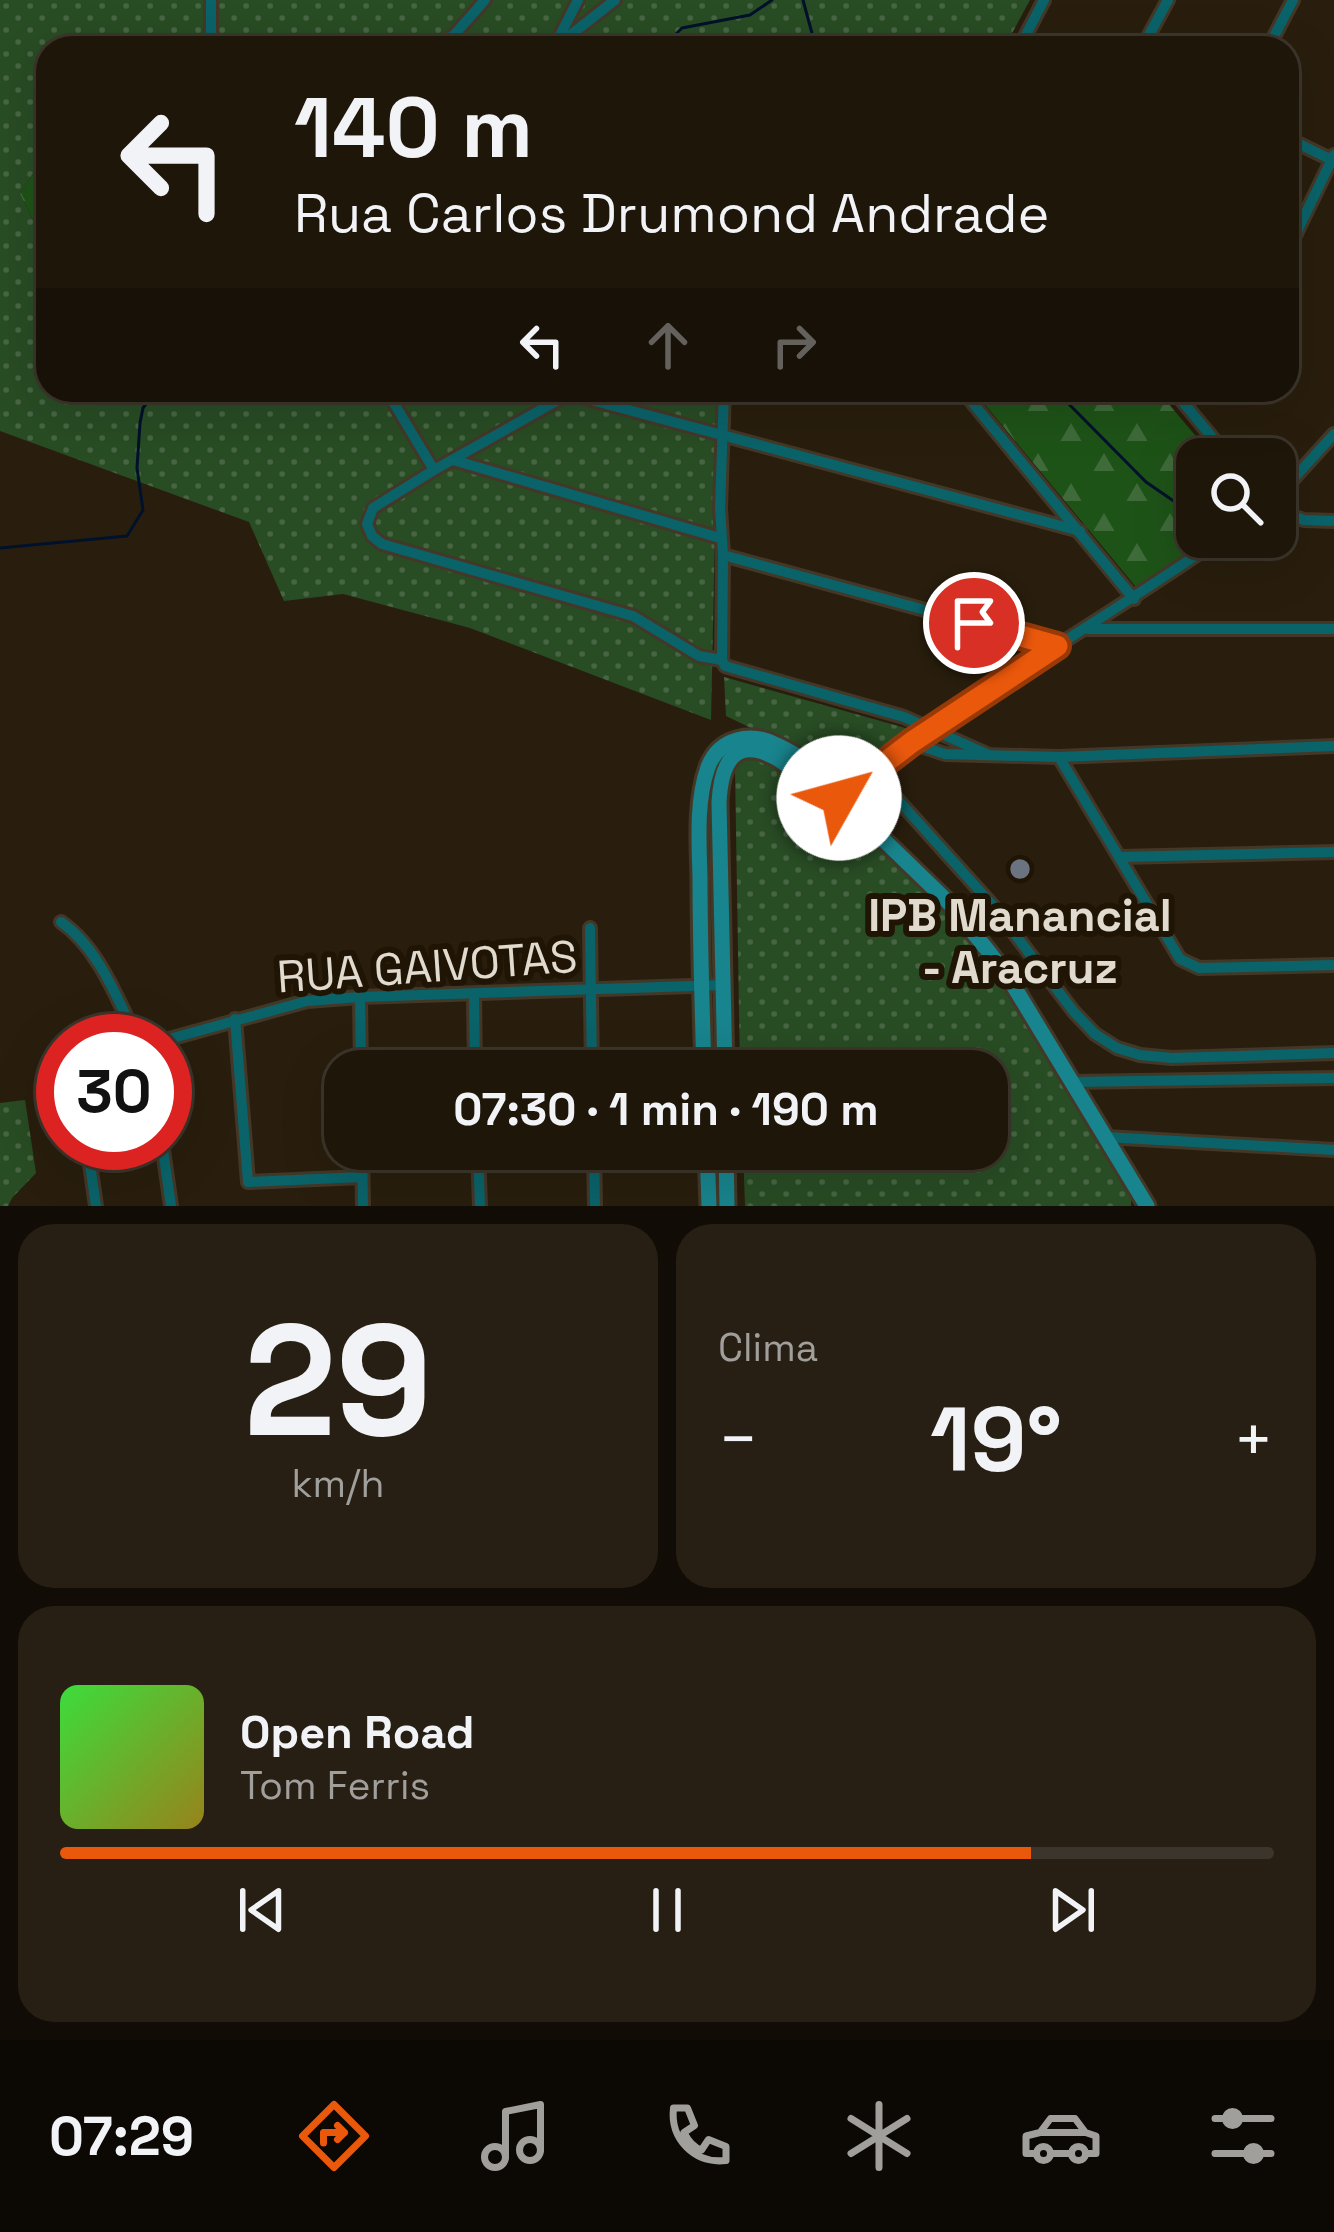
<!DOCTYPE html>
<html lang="pt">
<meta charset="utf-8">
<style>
body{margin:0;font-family:"Space Grotesk",sans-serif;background:#271f13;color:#f1f3f6;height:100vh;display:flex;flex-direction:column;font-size:45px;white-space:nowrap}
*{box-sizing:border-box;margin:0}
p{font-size:39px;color:#a19f9c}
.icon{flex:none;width:66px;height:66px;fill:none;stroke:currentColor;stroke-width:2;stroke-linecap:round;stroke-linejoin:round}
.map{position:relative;height:1206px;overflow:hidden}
.side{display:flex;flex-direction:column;gap:18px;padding:18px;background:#110c06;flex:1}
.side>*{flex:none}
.hud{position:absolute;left:36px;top:36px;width:1263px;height:366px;border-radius:36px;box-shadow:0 12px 48px #0002,0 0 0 3px #3c352b;background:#1f160a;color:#f1f3f6;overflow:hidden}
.controls{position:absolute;left:1176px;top:438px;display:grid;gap:24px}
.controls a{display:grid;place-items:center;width:120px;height:120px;border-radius:24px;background:#1f160a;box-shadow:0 12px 48px #0002,0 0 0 3px #3c352b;font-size:60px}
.speed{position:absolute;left:36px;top:1014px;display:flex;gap:24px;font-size:60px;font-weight:700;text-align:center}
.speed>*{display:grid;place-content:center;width:156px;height:156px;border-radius:50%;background:#1f160a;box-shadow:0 12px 48px #0002,0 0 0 3px #3c352b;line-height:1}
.speed .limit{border:18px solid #d22;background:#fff;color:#111}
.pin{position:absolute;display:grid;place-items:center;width:102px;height:102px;color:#fff;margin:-51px;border:6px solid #fff;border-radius:50%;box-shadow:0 3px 12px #0007}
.me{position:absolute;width:132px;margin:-66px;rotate:52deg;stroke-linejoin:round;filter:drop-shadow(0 0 9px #0008)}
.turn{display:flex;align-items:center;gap:42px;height:252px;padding:0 60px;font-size:54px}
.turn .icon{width:156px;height:156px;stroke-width:2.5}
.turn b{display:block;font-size:84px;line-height:102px}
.lanes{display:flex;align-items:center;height:114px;padding:0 60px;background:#0003;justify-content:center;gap:60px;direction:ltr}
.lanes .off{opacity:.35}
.big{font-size:90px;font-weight:700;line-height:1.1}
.side .widget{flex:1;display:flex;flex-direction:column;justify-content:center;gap:18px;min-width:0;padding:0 42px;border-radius:36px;background:#271f13}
.side .dial{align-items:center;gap:0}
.dial b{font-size:156px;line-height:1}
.song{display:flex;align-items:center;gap:36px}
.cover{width:144px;height:144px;border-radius:18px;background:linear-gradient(135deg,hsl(120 70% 55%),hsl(50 70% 35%))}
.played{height:12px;border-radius:6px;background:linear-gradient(90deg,#ea580c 80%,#3c352b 80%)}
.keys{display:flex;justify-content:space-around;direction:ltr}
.heat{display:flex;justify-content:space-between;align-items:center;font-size:66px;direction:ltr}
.side .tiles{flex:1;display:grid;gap:18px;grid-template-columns:1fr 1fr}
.widget:last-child{grid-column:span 2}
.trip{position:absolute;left:324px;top:1050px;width:684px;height:120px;border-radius:36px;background:#1f160a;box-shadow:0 12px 48px #0002,0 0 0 3px #3c352b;font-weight:700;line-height:120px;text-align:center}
.dock{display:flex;height:192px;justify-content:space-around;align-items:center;background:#0c0904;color:#a19f9c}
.dock .icon{width:84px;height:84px}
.dock .active{color:#ea580c}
.dock b{font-size:54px;color:#f1f3f6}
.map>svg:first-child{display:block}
</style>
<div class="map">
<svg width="1334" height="1206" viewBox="0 0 1334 1206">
<defs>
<pattern id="grass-dots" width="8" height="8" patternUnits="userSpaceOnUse" patternTransform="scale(3)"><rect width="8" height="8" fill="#284c24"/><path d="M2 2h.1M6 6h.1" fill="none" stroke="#476543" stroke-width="1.8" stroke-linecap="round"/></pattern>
<pattern id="forest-firs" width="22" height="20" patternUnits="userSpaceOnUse" patternTransform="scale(3)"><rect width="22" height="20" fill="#1e5318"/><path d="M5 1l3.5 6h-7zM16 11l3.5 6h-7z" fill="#3e6b39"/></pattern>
</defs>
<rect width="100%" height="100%" fill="#291e0d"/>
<!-- grass -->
<g fill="url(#grass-dots)">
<polygon points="0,0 1030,0 1004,48 48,48 48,141 37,167 20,194 48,250 48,390 718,390 711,720 470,628 343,594 284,601 249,522 0,431"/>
<polygon points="724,677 909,729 851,776 726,716"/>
<polygon points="751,749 834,794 979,939 1132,1188 1131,1206 745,1206 743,1149 987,1149 987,1071 740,1071 735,769 738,759"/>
<polygon points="25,1100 36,1173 12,1198 8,1206 0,1206 0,1103"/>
</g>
<!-- forest -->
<g fill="url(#forest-firs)">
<polygon points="48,141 48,250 20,194 37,167"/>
<polygon points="973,390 1157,390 1215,459 1197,459 1197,537 1209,537 1136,587"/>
</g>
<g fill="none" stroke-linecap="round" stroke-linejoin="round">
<!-- stream -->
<g stroke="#00112c" stroke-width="3">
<polyline points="803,0 816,48"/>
<polyline points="662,48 682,28 750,15 772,0"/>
<polyline points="1055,390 1146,482 1197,517"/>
<polyline points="0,548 127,536 143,510 137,468 140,423 143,408 156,390"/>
</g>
<!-- street casing -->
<g stroke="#433828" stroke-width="16">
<g id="street">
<polyline points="211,0 211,48"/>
<polyline points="555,45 578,0"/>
<polyline points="434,48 454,35 485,0"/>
<polyline points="554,48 615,0"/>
<polyline points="1019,48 1044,0"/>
<polyline points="1142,48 1168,0"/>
<polyline points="1268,48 1293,0"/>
<polyline points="1287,138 1334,161"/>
<polyline points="1287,252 1334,155"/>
<polyline points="393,390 392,400 434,470"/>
<polyline points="534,390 544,394 569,394 1080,531"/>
<polyline points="576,390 434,470 373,508 367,524 372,536 382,544 633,616 699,656 722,660"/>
<polyline points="724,390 720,508 723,555 722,660 725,666 904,717 989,755"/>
<polyline points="962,390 1134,599"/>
<polyline points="1173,390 1230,459"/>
<polyline points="453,460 720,538"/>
<polyline points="1275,499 1334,434"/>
<polyline points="1275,510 1304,520 1334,521"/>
<polyline points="723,555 1057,646"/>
<polyline points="1088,629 1334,629"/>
<polyline points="912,743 945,754 1059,757 1334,746"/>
<polyline points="1059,757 1180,959 1199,968 1334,965"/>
<polyline points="873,772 995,908 1074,1012 1095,1034 1117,1048 1140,1055 1172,1058 1334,1053"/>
<path d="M840 798C960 701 1096 625 1223 537"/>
<polyline points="1120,857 1334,852"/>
<path d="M61 922C99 948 118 1001 138 1041"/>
<polyline points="590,928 592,1071"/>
<polyline points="474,994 475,1071"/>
<polyline points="360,997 361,1071"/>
<polyline points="235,1019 248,1182 362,1177"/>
<polyline points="162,1041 307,1001 360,997 723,985"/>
<polyline points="1072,1082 1334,1078"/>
<polyline points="1106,1137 1334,1150"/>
<polyline points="87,1143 96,1206"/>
<polyline points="162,1143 171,1206"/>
<polyline points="362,1149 363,1206"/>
<polyline points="478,1149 480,1206"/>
<polyline points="594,1149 595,1206"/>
</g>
</g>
<!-- secondary casing -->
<g stroke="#433828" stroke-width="21">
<g id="secondary">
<path d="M704 1071C702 1006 700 942 700 877 699 842 696 801 708 767 719 738 751 731 777 745 795 754 817 765 826 784L950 904 989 952 1010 980 1147 1206"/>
<path d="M725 1071 719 802C721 766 733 734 776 758 793 768 805 783 826 784"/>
<polyline points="707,1149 709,1206"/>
<polyline points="726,1149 727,1206"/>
</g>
</g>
<!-- street -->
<use href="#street" stroke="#0a6369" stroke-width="10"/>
<!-- secondary -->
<use href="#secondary" stroke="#18848d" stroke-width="15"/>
</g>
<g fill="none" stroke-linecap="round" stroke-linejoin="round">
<!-- route casing -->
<g stroke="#983908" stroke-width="30">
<polyline id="route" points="839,798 912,742 1057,646 974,623"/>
</g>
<!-- route -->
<use href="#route" stroke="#ea580c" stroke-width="21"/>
</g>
<!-- markers -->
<circle fill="#6b7280" stroke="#201504" stroke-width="4.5" cx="1020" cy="869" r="12"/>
<g text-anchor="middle" stroke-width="12" stroke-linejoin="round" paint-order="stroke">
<!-- poi labels -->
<g font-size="45" font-weight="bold" fill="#e1dacf" stroke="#201504">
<text x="1020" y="931">IPB Manancial<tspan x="1020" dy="52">- Aracruz</tspan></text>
</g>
<!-- street labels -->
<g font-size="45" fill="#e1dacf" stroke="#201504">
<text transform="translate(427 966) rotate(-4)" y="16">RUA GAIVOTAS</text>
</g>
</g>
</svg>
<div class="controls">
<a><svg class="icon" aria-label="search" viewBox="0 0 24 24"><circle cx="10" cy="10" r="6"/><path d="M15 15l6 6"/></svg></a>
</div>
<div class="speed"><div class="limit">30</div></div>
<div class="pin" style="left:974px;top:623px;background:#d93025"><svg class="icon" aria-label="arrive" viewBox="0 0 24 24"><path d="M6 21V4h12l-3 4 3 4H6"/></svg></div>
<svg class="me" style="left:839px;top:798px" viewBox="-20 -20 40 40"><circle r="19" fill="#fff"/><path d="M0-13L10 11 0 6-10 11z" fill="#ea580c"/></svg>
<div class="trip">07:30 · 1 min · 190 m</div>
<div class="hud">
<div class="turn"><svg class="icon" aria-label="left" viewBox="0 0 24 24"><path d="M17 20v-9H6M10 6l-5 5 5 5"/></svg><div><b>140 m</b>Rua Carlos Drumond Andrade</div></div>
<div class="lanes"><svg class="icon" aria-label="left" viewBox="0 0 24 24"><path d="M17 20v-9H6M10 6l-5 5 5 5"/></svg><svg class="icon off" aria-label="ahead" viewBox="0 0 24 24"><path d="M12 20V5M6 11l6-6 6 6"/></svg><svg class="icon off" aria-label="right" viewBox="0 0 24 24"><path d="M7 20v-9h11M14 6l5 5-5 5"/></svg></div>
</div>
</div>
<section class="side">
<div class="tiles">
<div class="widget dial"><b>29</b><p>km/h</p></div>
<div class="widget"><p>Clima</p>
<div class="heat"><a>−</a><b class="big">19°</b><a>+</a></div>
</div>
<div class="widget">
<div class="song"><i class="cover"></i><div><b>Open Road</b><p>Tom Ferris</p></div></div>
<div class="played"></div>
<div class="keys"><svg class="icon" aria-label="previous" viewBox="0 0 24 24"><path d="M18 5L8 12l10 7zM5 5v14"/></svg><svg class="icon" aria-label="pause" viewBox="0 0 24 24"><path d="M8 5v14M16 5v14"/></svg><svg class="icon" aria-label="next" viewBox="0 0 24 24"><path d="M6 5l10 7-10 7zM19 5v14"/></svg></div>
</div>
</div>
</section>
<nav class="dock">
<b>07:29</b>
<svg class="icon active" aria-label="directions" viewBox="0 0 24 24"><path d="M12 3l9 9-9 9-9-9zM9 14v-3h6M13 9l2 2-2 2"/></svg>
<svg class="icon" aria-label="music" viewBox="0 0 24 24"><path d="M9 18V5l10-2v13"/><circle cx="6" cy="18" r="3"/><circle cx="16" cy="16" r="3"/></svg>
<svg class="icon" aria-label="phone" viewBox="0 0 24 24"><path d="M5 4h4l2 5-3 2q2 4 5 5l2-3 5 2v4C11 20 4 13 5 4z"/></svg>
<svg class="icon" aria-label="climate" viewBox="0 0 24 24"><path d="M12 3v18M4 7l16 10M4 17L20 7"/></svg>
<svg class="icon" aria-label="car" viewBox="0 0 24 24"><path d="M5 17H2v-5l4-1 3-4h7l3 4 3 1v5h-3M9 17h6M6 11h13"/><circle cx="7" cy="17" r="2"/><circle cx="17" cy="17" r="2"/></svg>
<svg class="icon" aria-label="filters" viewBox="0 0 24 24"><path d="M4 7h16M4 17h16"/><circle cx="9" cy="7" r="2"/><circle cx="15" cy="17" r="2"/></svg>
</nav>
